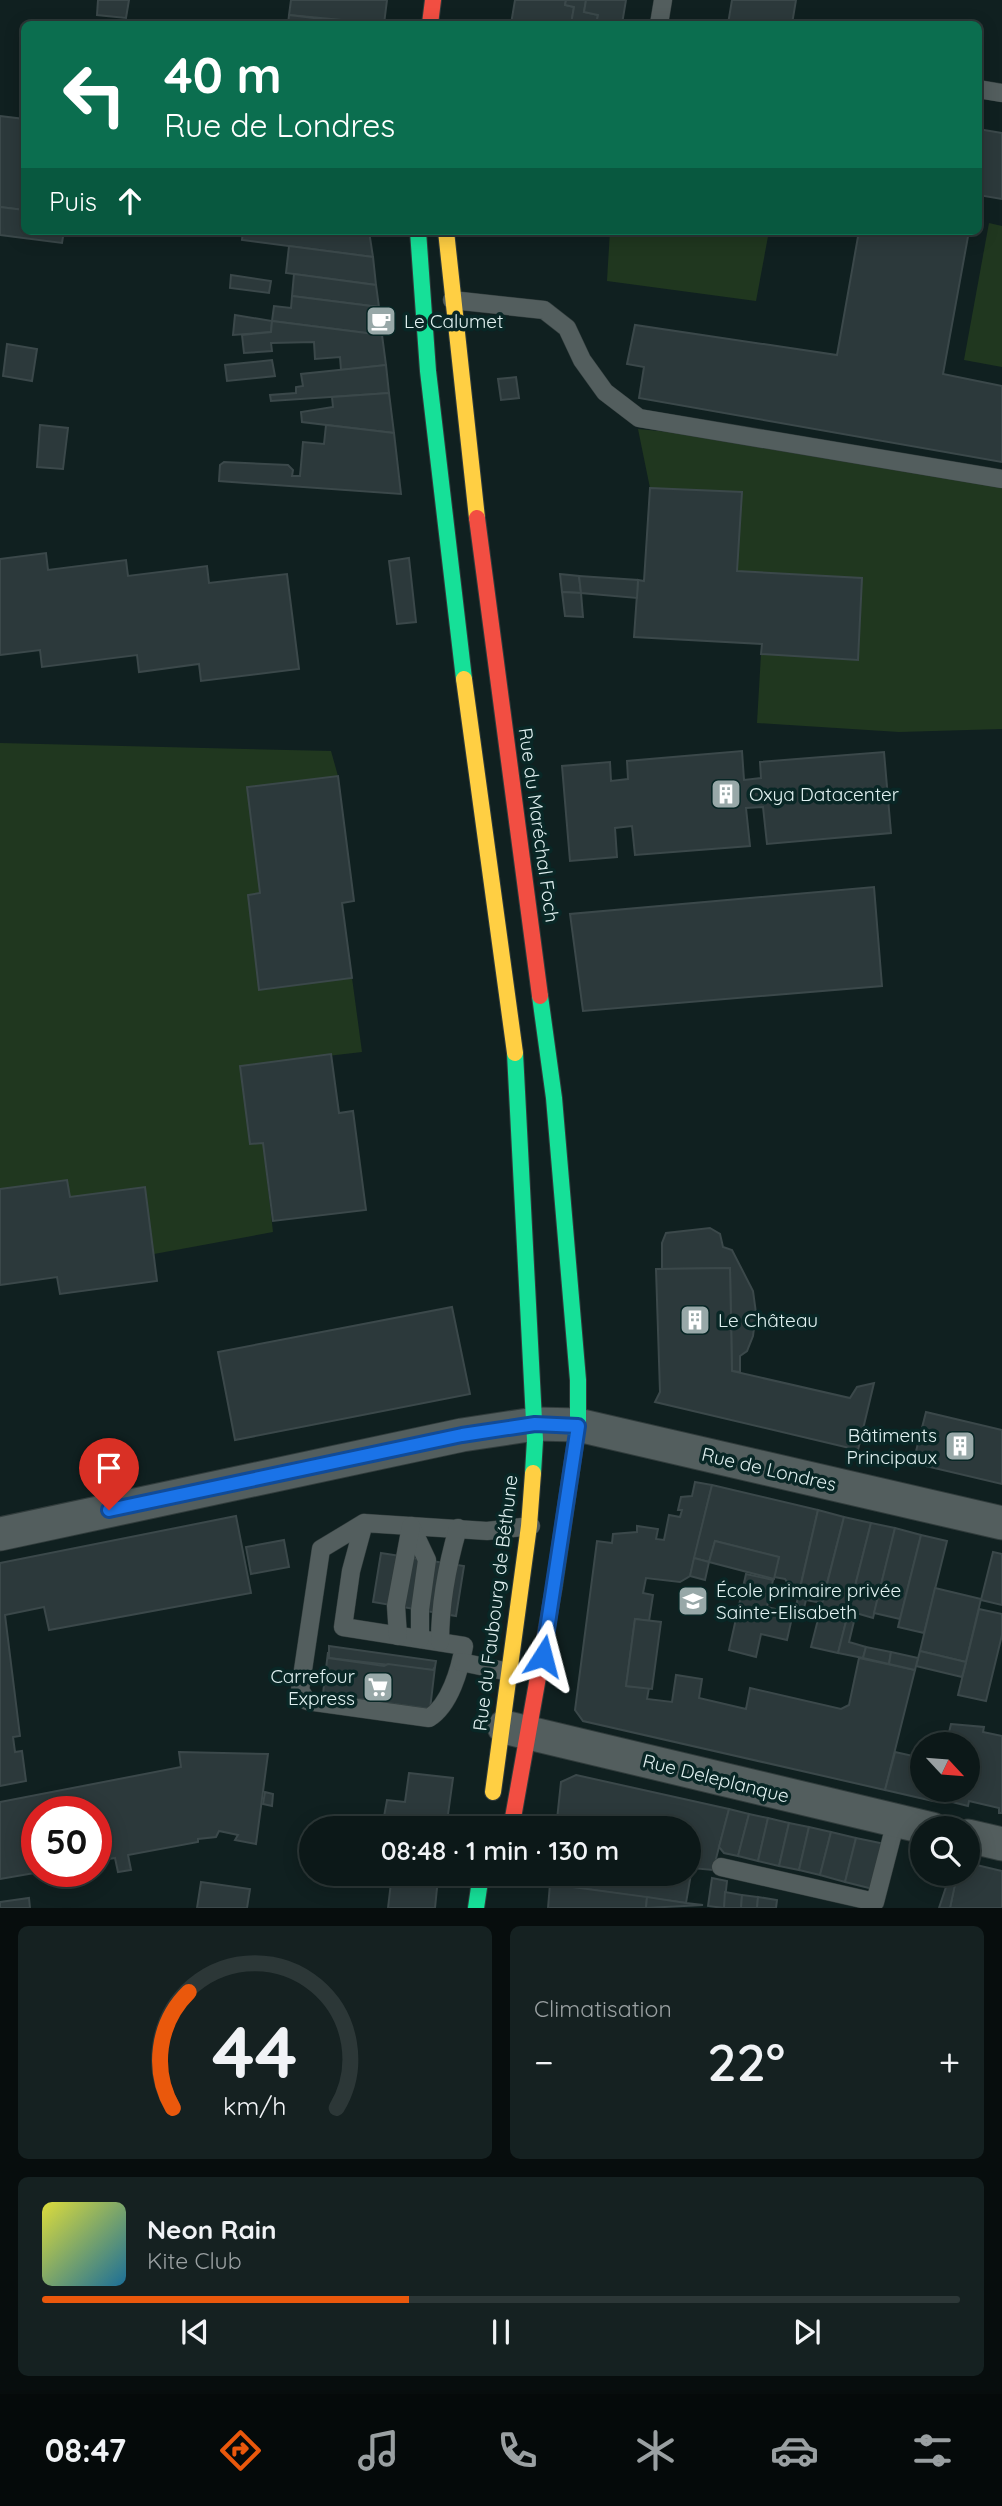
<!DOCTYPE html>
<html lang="fr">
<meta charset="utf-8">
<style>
body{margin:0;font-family:Quicksand,sans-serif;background:#152121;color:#f1f3f6;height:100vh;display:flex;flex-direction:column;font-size:26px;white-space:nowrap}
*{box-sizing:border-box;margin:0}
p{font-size:23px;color:#9aa0a2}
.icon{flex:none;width:38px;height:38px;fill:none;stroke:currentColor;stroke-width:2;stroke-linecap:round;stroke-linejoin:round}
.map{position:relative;height:1908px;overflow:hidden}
.panel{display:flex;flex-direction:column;gap:18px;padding:18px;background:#070d0d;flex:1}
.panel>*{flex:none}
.hud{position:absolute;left:21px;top:21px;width:961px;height:214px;border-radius:10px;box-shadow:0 4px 18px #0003,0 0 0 2px #2c3737;background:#0b6e4f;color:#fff;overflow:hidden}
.needle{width:46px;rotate:116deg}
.fabs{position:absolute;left:910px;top:1732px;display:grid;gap:14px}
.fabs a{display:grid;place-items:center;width:70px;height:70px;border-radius:50%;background:#0c1818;box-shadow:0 4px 18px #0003,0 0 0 2px #2c3737;font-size:35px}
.speed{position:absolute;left:21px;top:1796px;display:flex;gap:14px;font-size:35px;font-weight:700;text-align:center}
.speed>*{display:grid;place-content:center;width:91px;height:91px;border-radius:50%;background:#0c1818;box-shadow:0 4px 18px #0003,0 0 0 2px #2c3737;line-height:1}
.speed .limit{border:10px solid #d22;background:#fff;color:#111}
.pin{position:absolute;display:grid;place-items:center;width:60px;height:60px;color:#fff;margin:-72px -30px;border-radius:50% 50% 50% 0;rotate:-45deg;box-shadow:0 0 7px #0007}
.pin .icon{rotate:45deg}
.me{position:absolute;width:77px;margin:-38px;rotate:9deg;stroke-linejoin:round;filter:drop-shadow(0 0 5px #0008)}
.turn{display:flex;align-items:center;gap:24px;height:147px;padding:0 28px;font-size:32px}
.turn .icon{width:91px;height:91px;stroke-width:2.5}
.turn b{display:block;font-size:49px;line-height:60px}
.then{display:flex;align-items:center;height:66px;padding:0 28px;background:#0003;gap:14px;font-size:26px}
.big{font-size:52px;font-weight:600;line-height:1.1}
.panel .widget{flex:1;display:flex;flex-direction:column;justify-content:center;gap:10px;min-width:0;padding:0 24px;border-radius:10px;background:#152121}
.panel .dial{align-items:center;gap:0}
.dial svg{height:182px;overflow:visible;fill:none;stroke:#2c3737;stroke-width:7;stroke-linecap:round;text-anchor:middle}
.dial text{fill:#f1f3f6;stroke:none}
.song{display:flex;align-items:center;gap:21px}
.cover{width:84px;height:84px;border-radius:10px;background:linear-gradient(135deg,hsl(60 70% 55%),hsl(200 70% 35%))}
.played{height:7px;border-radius:4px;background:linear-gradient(90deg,#ea580c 40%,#2c3737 40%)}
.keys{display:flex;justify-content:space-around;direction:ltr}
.heat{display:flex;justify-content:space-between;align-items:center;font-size:38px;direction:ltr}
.panel .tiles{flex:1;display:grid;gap:18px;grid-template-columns:1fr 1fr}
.widget:last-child{grid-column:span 2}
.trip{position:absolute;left:299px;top:1816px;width:402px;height:70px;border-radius:35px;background:#0c1818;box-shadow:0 4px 18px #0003,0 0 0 2px #2c3737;font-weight:600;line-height:70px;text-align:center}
.menu{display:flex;height:112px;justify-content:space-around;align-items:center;background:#050a0a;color:#9aa0a2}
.menu .icon{width:49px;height:49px}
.menu .on{color:#ea580c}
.menu b{font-size:32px;color:#f1f3f6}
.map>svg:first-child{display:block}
</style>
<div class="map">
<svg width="1002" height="1908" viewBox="0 0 1002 1908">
<rect width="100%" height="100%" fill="#102020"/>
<!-- green -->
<g fill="#20371f">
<polygon points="989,223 1002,226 1002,367 964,360"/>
<polygon points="610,231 769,231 756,301 607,281"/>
<polygon points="638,429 722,437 1002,486 1002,729 899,732 757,723 761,654 857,660 862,579 737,571 742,492 650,488"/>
<polygon points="0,743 331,751 338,776 247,787 260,893 248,896 259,990 352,978 362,1052 241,1066 250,1144 263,1143 273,1232 154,1254 145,1187 70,1197 67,1180 0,1189"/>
</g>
<!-- building -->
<g fill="#2c393b" stroke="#3b484a" stroke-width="2">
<polygon points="98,0 129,0 126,18 97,15"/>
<polygon points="291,0 387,0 384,24 289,15"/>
<polygon points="515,0 566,0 565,5 574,7 571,24 511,24"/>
<polygon points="566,0 586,0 584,12 598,15 596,24 571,24 574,7 565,5"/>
<polygon points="586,0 626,0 622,24 596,24 598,15 584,12"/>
<polygon points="732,0 796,0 792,24 728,24"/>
<polygon points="289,15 314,18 314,24 288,24"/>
<polygon points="314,18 365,24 314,24"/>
<polygon points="0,116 24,119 24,210 0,207"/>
<polygon points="978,129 1002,133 1002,199 978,195"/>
<polygon points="0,207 24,210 24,231 64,231 62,243 0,235"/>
<polygon points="243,231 369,231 373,257 242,240"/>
<polygon points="859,231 969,231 943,374 1002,386 1002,462 639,398 644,367 627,364 635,325 837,355"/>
<polygon points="289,246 373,257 376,285 286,273"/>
<polygon points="294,274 376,285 379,307 292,296"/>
<polygon points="231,275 271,281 269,293 230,288"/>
<polygon points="292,296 379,307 382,335 272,321 274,306 291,308"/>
<polygon points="235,315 272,321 271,332 233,335"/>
<polygon points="272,321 382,335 386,365 341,370 340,357 315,359 314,342 271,343 272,351 244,353 242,335 271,332"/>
<polygon points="7,344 37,349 32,381 3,376"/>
<polygon points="272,360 275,376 227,381 225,365"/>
<polygon points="386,365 389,393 271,401 270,395 296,393 296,387 303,386 301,374"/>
<polygon points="516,377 519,398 501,400 498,379"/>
<polygon points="389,393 394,433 302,422 301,412 333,407 332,397"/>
<polygon points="40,425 68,428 63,469 37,467"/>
<polygon points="326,425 394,433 401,494 219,481 220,465 224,462 288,465 293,470 292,476 300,476 303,442 324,444"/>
<polygon points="650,488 742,492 737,571 862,578 858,660 761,654 762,644 634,637 638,580 644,581"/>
<polygon points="46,553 48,570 126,560 128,576 207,566 209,583 287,574 299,669 201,681 199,664 139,672 137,655 42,667 40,650 0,655 0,559"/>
<polygon points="409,558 416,622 397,624 389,561"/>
<polygon points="560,574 579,576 581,593 562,592"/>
<polygon points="579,576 638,580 637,598 581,593"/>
<polygon points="562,592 581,593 583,617 565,616"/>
<polygon points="742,751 744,780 761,778 760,762 884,752 891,833 767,844 763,807 746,808 750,846 635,855 632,826 615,828 617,857 570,861 562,766 610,762 611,781 628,779 627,761"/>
<polygon points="338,776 354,901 342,903 352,978 259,990 248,895 260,893 247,787"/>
<polygon points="874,887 882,986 583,1011 570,914"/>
<polygon points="331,1054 339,1113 353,1111 366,1210 273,1221 263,1143 250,1144 240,1066"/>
<polygon points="67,1180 70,1197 145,1187 157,1281 60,1294 57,1277 0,1285 0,1189"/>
<polygon points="710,1228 720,1234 723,1247 732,1250 753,1291 756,1313 753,1336 747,1351 740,1356 740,1372 732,1371 730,1268 662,1269 662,1243 666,1233"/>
<polygon points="730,1268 732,1371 850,1398 857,1387 874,1383 858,1450 655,1402 660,1392 656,1269"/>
<polygon points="452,1307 470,1394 235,1440 218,1352"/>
<polygon points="926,1412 1002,1430 1002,1484 913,1463"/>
<polygon points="695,1482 712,1485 690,1576 680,1582 646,1578 643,1593 653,1595 649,1621 635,1619 626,1686 649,1688 647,1699 672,1702 676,1675 702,1679 699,1698 746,1709 750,1688 841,1709 849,1705 859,1658 915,1670 885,1790 583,1721 575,1710 597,1541 612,1543 613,1534 637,1532 637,1526 658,1529 656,1539 664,1540 669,1515 680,1517 682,1510 678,1510 681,1497 692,1496"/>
<polygon points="712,1485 818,1510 799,1592 793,1591 785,1579 774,1577 779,1557 715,1541 709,1562 694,1558"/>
<polygon points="818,1510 844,1517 825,1591 809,1588 804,1608 796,1606"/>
<polygon points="236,1516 251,1593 49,1630 44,1607 5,1615 20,1736 13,1737 15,1752 22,1751 26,1781 0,1786 0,1563"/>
<polygon points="844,1517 871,1523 838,1653 811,1647"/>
<polygon points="871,1523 895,1528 873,1618 856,1613 849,1642 866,1647 863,1658 838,1653"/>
<polygon points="895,1528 921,1535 900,1619 874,1613"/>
<polygon points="921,1535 947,1541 924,1633 898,1627"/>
<polygon points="284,1540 289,1567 251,1574 246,1547"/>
<polygon points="715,1541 779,1557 774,1579 709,1562"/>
<polygon points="993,1552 1002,1554 1002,1605 981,1600"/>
<polygon points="381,1553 464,1566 456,1616 373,1602"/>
<polygon points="694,1558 709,1562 705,1580 690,1576"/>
<polygon points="746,1574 773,1580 767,1607 793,1613 787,1640 761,1634 756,1657 729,1650"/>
<polygon points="809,1588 825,1591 822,1603 806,1600"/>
<polygon points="935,1588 981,1599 966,1662 920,1651"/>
<polygon points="979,1609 1002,1614 1002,1635 986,1701 958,1695"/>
<polygon points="635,1619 661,1622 652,1689 626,1686"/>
<polygon points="329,1646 436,1661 435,1667 433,1670 329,1658"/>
<polygon points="866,1647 891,1652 889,1664 863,1658"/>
<polygon points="920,1651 966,1662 962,1677 916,1666"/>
<polygon points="328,1652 329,1658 384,1666 388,1664 433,1670 435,1667 430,1709 323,1694"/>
<polygon points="891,1652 918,1658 915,1670 889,1664"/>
<polygon points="951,1724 984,1727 983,1732 1002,1736 1002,1813 999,1813 999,1808 969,1801 968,1806 952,1802 953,1792 945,1790 968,1790 968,1745 946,1745"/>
<polygon points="179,1752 268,1754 256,1844 235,1840 238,1835 219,1831 216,1837 198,1839 198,1842 128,1855 131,1870 118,1872 115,1858 96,1861 96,1811 37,1811 37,1871 46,1871 0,1879 0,1802 181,1767"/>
<polygon points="895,1752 922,1758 922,1790 936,1790 933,1801 885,1790"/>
<polygon points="409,1773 453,1778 446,1829 383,1822 387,1800 405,1802"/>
<polygon points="576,1775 729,1809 713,1870 692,1868 686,1903 550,1884 551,1874 690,1874 690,1829 556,1829 561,1782"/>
<polygon points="265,1792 273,1794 272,1806 263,1804"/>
<polygon points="729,1809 749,1814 738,1856 724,1853 719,1847"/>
<polygon points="749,1814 768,1818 758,1861 738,1856"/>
<polygon points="768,1818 789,1823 779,1866 758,1861"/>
<polygon points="391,1823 434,1829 390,1829"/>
<polygon points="789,1823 809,1827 799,1870 779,1866"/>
<polygon points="809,1827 831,1832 820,1875 799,1870"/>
<polygon points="831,1832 856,1838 845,1882 820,1875"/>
<polygon points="856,1838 885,1844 873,1889 845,1882"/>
<polygon points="968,1863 1002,1871 1002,1908 950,1908 957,1874 968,1874"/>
<polygon points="392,1874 438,1878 435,1908 388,1908"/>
<polygon points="712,1878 727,1881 724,1908 708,1906"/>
<polygon points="949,1878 956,1880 950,1908 939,1908"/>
<polygon points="201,1882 250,1889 247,1908 197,1908"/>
<polygon points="550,1884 647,1897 646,1908 548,1908"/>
<polygon points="725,1892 742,1895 741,1908 724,1908"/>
<polygon points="742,1895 758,1897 757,1908 741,1908"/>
<polygon points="647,1897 686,1903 703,1905 646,1908"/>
<polygon points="758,1897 777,1900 776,1908 757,1908"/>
<polygon points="29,1898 30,1908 0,1908 0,1902"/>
</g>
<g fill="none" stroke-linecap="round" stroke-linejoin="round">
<!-- lane casing -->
<g stroke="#313c3c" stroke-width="19">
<g id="lane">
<polyline points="659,24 663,0"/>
<polyline points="978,89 1002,93"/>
<polyline points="452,300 544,310 567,328 582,360 605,392 639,418 1002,479"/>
<path d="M364 1523 351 1571 343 1627 464 1646C460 1669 450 1705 429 1718L307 1701 300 1690 321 1549 364 1523 487 1531 531 1526"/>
<polyline points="411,1526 427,1560 420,1610 420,1639"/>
<polyline points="398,1636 396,1606 411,1526"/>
<path d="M440 1642C440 1603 447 1566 458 1528"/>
<polyline points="461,1662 509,1672"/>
<polyline points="721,1867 875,1902 896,1821"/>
</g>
</g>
<!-- street casing -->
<g stroke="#313c3c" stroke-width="35">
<g id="street">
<polyline points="0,1534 462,1435 535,1424 578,1425 1002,1523"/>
<polyline points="504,1727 932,1829"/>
<polyline points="968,1836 1002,1844"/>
</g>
</g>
<!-- fast casing -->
<g stroke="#313c3c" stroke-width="18">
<g id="fast">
<polyline points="418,231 428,371 464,679"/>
<polyline points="540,996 554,1098 578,1380 578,1425 554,1587"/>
<polyline points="515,1053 535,1440 533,1473"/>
<polyline points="476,1908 481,1874"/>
</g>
</g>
<!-- slow casing -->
<g stroke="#313c3c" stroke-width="18">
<g id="slow">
<polyline points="446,231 477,518"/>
<polyline points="464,679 515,1053"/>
<polyline points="493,1792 529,1526 533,1473"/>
</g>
</g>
<!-- jam casing -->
<g stroke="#313c3c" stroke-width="18">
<g id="jam">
<polyline points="430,24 433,0"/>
<polyline points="477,518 540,996"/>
<polyline points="511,1829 554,1587"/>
</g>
</g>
<!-- lane -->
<use href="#lane" stroke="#535e5e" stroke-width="18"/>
<!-- street -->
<use href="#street" stroke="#535e5e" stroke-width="33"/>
<!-- fast -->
<use href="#fast" stroke="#16e098" stroke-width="16"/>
<!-- slow -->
<use href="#slow" stroke="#ffcf43" stroke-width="16"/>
<!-- jam -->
<use href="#jam" stroke="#f24e42" stroke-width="16"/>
</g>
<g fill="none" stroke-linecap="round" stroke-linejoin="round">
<!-- route casing -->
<g stroke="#114b97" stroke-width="18">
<polyline id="route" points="109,1510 462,1435 535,1424 578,1426 543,1656"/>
</g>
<!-- route -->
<use href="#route" stroke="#1a73e8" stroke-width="12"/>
</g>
<!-- icons -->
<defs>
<g id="cafe-square" transform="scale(1.575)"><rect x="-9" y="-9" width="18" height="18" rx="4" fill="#98a8a8" stroke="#092726"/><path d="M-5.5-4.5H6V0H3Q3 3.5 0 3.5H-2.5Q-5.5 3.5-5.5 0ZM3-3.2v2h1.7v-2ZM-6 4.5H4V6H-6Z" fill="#fff"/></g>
<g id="building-square" transform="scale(1.575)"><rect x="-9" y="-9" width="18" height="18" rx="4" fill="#98a8a8" stroke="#092726"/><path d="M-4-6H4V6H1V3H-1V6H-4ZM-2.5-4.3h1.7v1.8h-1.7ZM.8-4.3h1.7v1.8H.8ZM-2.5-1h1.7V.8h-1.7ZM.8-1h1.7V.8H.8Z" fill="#fff"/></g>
<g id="school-square" transform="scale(1.575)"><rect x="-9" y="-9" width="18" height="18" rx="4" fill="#98a8a8" stroke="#092726"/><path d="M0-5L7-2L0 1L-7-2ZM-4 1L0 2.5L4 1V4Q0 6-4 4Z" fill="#fff"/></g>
<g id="supermarket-square" transform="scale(1.575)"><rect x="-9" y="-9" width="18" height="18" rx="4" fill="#98a8a8" stroke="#092726"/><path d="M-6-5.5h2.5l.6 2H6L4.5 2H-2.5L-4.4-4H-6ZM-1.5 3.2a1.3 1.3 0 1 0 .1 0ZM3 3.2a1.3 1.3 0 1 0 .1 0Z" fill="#fff"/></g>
</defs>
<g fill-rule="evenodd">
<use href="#cafe-square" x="381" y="321"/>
<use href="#building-square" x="726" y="794"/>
<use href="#building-square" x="695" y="1320"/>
<use href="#building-square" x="960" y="1446"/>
<use href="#school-square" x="693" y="1601"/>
<use href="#supermarket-square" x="378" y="1687"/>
</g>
<g text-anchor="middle" stroke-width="7" stroke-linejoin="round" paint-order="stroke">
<!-- poi labels -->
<g font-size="19" fill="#e1f1f1" stroke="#092726" text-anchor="start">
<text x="404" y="328">Le Calumet</text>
<text x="749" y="801">Oxya Datacenter</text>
<text x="718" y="1327">Le Château</text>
<text x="937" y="1442" text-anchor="end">Bâtiments<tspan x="937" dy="22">Principaux</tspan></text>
<text x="716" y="1597">École primaire privée<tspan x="716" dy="22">Sainte-Elisabeth</tspan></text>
<text x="355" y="1683" text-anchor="end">Carrefour<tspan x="355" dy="22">Express</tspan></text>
</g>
<!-- street labels -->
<g font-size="19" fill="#e1f1f1" stroke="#092726">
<text transform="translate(539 825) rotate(82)" y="7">Rue du Maréchal Foch</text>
<text transform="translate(769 1469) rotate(13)" y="7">Rue de Londres</text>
<text transform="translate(495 1603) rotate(-83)" y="7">Rue du Faubourg de Béthune</text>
<text transform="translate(716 1778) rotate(14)" y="7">Rue Deleplanque</text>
</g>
</g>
</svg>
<div class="fabs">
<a><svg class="needle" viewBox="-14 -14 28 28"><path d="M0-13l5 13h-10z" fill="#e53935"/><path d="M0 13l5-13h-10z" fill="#9aa0a2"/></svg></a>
<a><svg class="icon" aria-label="search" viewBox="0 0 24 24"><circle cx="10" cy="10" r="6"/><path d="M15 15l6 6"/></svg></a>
</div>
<div class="speed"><div class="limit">50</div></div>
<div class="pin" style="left:109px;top:1510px;background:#d93025"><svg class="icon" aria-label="arrive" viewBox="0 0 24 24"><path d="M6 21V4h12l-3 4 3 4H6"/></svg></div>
<svg class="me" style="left:543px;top:1656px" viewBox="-20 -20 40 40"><path d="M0-17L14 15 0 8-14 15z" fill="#1a73e8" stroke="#fff" stroke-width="4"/></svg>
<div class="trip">08:48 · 1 min · 130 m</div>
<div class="hud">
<div class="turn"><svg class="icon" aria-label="left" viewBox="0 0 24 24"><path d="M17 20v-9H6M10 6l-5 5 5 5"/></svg><div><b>40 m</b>Rue de Londres</div></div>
<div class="then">Puis<svg class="icon" aria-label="ahead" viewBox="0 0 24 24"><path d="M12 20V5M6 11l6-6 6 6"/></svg></div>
</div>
</div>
<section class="panel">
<div class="tiles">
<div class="widget dial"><svg viewBox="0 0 100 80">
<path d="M14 69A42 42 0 1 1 86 69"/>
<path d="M14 69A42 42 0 0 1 21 18" stroke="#ea580c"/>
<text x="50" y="56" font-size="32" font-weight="700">44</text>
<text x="50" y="72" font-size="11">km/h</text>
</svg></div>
<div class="widget"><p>Climatisation</p>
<div class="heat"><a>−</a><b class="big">22°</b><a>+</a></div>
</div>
<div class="widget">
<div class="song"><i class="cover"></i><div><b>Neon Rain</b><p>Kite Club</p></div></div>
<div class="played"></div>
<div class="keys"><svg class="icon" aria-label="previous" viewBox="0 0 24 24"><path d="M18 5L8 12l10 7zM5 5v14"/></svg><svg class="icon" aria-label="pause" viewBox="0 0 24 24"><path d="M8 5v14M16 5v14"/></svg><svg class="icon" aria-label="next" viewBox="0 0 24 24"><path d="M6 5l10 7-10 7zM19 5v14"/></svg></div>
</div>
</div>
</section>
<nav class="menu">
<b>08:47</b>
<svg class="icon on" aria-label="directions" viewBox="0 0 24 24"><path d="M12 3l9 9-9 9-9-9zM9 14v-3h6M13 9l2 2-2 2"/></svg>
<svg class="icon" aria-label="music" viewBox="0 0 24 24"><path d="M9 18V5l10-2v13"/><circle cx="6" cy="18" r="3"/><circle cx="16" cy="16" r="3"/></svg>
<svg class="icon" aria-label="phone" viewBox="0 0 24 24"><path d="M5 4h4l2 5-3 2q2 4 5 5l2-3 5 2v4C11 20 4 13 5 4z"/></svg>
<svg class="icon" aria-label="climate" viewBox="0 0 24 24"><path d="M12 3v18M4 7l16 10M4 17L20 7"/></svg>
<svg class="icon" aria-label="car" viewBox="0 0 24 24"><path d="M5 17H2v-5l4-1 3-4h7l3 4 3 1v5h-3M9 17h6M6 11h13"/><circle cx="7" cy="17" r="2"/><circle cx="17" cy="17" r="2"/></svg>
<svg class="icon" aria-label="filters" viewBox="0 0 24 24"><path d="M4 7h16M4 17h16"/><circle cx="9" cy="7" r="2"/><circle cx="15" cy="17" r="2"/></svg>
</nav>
